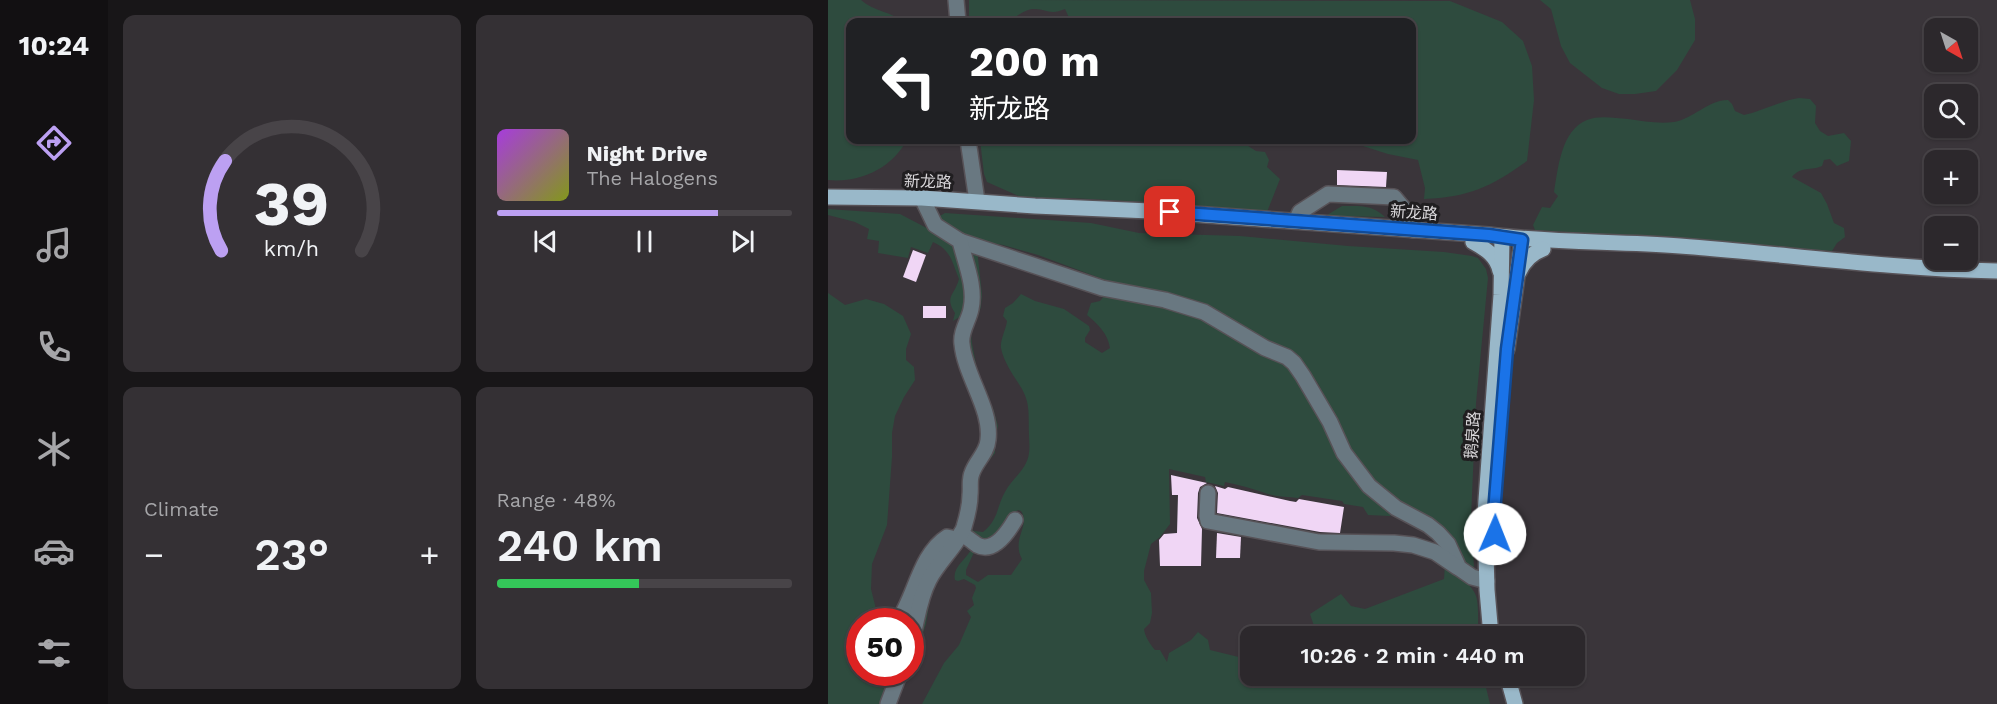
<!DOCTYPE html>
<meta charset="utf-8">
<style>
body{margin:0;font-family:"Work Sans","Noto Sans SC",sans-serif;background:#343034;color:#f1f3f6;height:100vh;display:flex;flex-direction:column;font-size:22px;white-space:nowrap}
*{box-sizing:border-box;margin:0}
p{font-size:20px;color:#a6a6a9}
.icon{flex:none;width:33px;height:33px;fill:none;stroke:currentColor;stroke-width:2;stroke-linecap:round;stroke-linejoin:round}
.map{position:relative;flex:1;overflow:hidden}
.side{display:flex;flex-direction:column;gap:15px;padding:15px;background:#181618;width:720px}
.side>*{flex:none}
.hud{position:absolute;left:18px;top:18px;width:570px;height:126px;border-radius:12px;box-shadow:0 2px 4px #0004,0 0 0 2px #484448;background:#202124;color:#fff;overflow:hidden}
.needle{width:39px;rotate:141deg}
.fabs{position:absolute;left:1096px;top:18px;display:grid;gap:12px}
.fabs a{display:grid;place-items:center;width:54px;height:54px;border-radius:12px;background:#2c282c;box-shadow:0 2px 4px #0004,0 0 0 2px #484448;font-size:30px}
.speed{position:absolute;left:18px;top:608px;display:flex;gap:12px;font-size:30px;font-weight:700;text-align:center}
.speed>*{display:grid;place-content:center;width:78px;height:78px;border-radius:50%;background:#2c282c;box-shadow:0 2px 4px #0004,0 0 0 2px #484448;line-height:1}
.speed .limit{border:9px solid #d22;background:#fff;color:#111}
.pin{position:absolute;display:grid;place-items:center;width:51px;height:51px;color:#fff;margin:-26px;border-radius:12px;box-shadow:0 3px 9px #0006}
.me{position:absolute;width:66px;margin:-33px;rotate:1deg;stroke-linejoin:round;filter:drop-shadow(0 0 4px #0008)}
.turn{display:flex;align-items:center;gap:21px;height:126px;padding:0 24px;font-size:27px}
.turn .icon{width:78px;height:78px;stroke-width:2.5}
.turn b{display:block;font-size:42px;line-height:51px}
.big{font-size:45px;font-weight:600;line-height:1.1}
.side .widget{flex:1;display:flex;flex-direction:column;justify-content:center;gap:9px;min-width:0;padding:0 21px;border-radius:12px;background:#343034}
.side .dial{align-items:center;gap:0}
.dial svg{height:156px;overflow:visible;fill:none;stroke:#484448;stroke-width:7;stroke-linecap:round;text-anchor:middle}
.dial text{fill:#f1f3f6;stroke:none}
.song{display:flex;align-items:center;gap:18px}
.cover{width:72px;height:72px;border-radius:9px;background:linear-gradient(135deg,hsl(280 70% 55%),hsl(70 70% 35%))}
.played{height:6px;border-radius:3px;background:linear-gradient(90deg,#bca0f2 75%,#484448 75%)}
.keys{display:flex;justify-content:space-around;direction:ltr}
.heat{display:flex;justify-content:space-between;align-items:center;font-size:33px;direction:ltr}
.charge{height:9px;border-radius:4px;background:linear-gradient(90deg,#34c759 48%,#484448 0)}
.side .tiles{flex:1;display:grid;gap:15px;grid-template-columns:repeat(2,1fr)}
.trip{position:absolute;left:412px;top:626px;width:345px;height:60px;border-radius:12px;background:#2c282c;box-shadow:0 2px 4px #0004,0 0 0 2px #484448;font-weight:600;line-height:60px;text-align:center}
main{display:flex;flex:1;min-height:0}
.menu{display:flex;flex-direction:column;width:108px;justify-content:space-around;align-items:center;background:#121012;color:#a6a6a9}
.menu .icon{width:42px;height:42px}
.menu .on{color:#bca0f2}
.menu b{font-size:27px;color:#f1f3f6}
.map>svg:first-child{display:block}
</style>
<main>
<nav class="menu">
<b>10:24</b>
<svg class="icon on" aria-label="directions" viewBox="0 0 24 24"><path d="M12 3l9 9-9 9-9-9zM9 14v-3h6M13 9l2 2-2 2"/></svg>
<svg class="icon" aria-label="music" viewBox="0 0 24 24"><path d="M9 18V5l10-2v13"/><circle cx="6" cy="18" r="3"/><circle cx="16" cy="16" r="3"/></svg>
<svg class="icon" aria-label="phone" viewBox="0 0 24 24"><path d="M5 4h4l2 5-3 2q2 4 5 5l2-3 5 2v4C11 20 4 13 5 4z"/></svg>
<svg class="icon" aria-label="climate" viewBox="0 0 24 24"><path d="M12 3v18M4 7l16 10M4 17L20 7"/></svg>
<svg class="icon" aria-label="car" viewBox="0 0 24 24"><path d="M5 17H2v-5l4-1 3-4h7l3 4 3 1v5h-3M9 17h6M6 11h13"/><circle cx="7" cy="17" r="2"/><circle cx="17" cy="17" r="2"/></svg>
<svg class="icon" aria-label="filters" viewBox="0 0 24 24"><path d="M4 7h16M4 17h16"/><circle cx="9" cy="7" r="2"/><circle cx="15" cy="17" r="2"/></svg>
</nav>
<section class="side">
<div class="tiles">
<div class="widget dial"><svg viewBox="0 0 100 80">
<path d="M14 69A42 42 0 1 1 86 69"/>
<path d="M14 69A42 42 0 0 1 16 23" stroke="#bca0f2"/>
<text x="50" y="56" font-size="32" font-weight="700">39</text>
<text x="50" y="72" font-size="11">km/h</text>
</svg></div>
<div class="widget">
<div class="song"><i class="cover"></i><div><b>Night Drive</b><p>The Halogens</p></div></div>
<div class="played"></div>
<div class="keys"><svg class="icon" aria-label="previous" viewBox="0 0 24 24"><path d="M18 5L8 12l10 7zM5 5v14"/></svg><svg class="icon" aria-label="pause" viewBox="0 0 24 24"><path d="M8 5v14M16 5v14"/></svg><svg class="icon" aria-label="next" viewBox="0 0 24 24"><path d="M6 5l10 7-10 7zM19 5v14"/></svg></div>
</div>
<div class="widget"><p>Climate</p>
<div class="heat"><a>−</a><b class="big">23°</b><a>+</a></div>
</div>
<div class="widget"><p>Range · 48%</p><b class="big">240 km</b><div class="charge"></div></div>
</div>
</section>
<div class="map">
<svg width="1169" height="704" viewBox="0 0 1169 704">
<rect width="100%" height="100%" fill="#3a353a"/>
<!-- green -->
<g fill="#2e4b3e">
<path d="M0 0H33C45 11 64 12 76 22H22V140H79C63 169 32 183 0 180Z"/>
<path d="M141 0 622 1 674 22 695 41 704 66 706 100 699 161C663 187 641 197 596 199L597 188 590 160 560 154 516 140H584V22H243L237 9C221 16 218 8 205 9 195 10 188 18 179 21 168 25 153 23 141 22Z"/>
<polygon points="712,0 862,0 867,19 867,40 849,70 828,91 807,94 791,94 774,88 742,63 733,46 723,9"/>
<path d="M971 98 982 99 988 106 987 123 992 131 1000 136 1016 133 1023 141 1021 161 1009 166 1002 159 996 160 994 166C983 171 973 166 964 177L993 193 999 204 1006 223 1016 228 1017 237 1009 243 1004 251 874 240 707 230 705 225 714 207 722 208 730 196 726 192C730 169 733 130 759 120 771 115 787 118 800 119 815 121 830 124 846 122 865 119 880 100 900 100L904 104 907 111 916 115C934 111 952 101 971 98Z"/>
<polygon points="152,140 411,140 428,151 437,152 441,160 439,167 452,179 439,212 355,204 243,198 195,198 159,182 156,174"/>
<path d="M514 206C531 206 544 204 557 217L503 216 499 215Z"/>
<path d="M0 209 72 214 112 235 128 247 136 269 138 313 125 321 127 313C116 296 127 295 131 279 124 262 123 250 105 242L100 253 83 247 80 258 50 253 51 241 39 239 41 229 27 222 0 215Z"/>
<polygon points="117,213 263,223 311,233 412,236 520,246 616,252 644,256 650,258 658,269 660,278 648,403 643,518 646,567 641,569 635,568 627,549 560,496 529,464 491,385 476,364 462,353 288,285 280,281 210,255 175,245 142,239 122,232 110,217"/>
<path d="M149 249 154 294 153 307 143 334 144 343 151 380 165 408 170 426 167 438V453C164 458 160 460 157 464 150 474 147 507 146 520L143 528 146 531 155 532C171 519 168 508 177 492 184 478 199 470 201 453 202 447 201 440 201 435 200 418 203 405 194 389 186 376 176 363 173 348 172 340 178 329 179 321L175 316 177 308 185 303 193 294 207 301 236 309 261 326 262 330 257 338V342L274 353 282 348C280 334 270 324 259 315L263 303 272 301 276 296 359 310 465 368 565 512 562 516 540 515 535 507 516 504 514 501 474 495 470 498C460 497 449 497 440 494 426 489 412 485 397 482L396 486 378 482 377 477 341 469 342 524 332 537 323 544 316 571V580L323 593 324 613 322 623 316 629C317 637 322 644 327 650H332L339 662 341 653 363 640 370 632 380 640 382 650 423 660V675H655L662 704H94L116 663 131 645 143 617 139 611 146 605 144 598 148 588 147 585 136 579 130 581 127 580C124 568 137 560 143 550L136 542 132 544 104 587 98 624 93 639V648L83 667 82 655 88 640 96 600 133 539 147 550 138 570V575L150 582 160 575H183L194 559C183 539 203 525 193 511L190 510 186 513 163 543 140 534 145 481 162 450 140 357 139 254Z"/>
<polygon points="0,293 17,305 38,299 56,304 75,316 83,334 78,349 78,360 86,367 87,380 76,397 67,416 64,433 64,457 59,525 44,564 43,589 51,621 32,621 32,672 66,672 56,704 0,704"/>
<path d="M617 565C626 572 645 585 648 596 651 604 650 626 650 636H485L487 629 482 614 513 594 523 606 537 609 616 579Z"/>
</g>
<!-- building -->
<g fill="#f0d6f5">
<polygon points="509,170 559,172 558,187 509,185"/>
<polygon points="85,250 98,255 88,282 75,277"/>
<rect x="95" y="306" width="23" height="12"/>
<polygon points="343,475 379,483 372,487 370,493 369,518 374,529 373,566 332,566 331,540 336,534 349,533 350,495 344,495"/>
<polygon points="387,486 397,489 400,487 462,501 468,502 471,499 516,507 512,533 492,532 389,513 390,493"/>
<polygon points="389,533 413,537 412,558 388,558"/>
</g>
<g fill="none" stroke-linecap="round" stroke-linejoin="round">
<!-- minor casing -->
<g stroke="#575257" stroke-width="18">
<g id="minor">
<polyline points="128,0 130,22"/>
<polyline points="140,140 149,201"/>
<polyline points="468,221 472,212 500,194 566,197 576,209 585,230"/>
<polyline points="132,241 274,288 337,300 376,312 437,348 459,357 466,363 475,376 502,422 516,453 541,486 568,508 600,525 610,533 620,544 631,568 644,577 659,581"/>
<polyline points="380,493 379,516 380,521 491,542 566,543 585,545 607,552 629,567"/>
<path d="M133 533C138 537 144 541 149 545 166 554 180 532 187 520"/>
<path d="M70 621C87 597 92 554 119 537L129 539"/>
<path d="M82 646C89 624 90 601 101 580 110 562 130 545 136 527 139 517 142 505 142 495 143 487 141 480 144 473 148 461 159 453 160 440 164 409 137 376 134 344 132 332 141 320 143 309 148 287 137 262 132 241L107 225 94 198"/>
<polyline points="60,704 72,672"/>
</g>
</g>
<!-- major casing -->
<g stroke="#575257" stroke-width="18">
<g id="major">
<path d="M0 197 94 198 207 206 322 211 661 235C724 243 788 241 852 246 957 254 1063 269 1169 271"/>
<path d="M645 242C658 249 669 256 672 271"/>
<path d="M691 272C696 261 704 253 715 249"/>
<polyline points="679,349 694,240"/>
<polyline points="663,636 659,590 657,514 673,295 674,237"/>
<polyline points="679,675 687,704"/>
</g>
</g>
<!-- minor -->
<use href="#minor" stroke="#697881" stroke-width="15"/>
<!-- major -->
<use href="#major" stroke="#99b8c9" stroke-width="15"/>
</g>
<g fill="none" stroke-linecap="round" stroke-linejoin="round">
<!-- route casing -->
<g stroke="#114b97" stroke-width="15">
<polyline id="route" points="342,212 661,235 694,240 679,349 666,513 667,534"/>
</g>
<!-- route -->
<use href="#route" stroke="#1a73e8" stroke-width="10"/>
</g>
<g text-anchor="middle" stroke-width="6" stroke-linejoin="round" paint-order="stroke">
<!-- street labels -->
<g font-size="16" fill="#d9d7da" stroke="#201e20">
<text transform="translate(100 181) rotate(2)" y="6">新龙路</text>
<text transform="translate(586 212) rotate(4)" y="6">新龙路</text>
<text transform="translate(644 435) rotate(-86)" y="6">鹅泉路</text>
</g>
</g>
</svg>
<div class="fabs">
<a><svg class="needle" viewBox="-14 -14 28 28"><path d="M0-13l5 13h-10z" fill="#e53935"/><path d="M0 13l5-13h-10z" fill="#a6a6a9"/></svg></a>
<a><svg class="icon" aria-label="search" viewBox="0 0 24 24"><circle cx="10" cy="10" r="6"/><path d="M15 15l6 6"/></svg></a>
<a>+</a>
<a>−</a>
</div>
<div class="speed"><div class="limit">50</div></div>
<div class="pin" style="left:342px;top:212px;background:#d93025"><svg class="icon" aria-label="arrive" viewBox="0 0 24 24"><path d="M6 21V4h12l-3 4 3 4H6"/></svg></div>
<svg class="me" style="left:667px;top:534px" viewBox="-20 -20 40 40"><circle r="19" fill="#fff"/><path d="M0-13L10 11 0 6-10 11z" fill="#1a73e8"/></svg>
<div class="trip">10:26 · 2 min · 440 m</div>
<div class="hud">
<div class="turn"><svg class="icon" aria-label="left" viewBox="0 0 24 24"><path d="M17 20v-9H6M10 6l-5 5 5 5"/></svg><div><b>200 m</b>新龙路</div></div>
</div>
</div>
</main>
